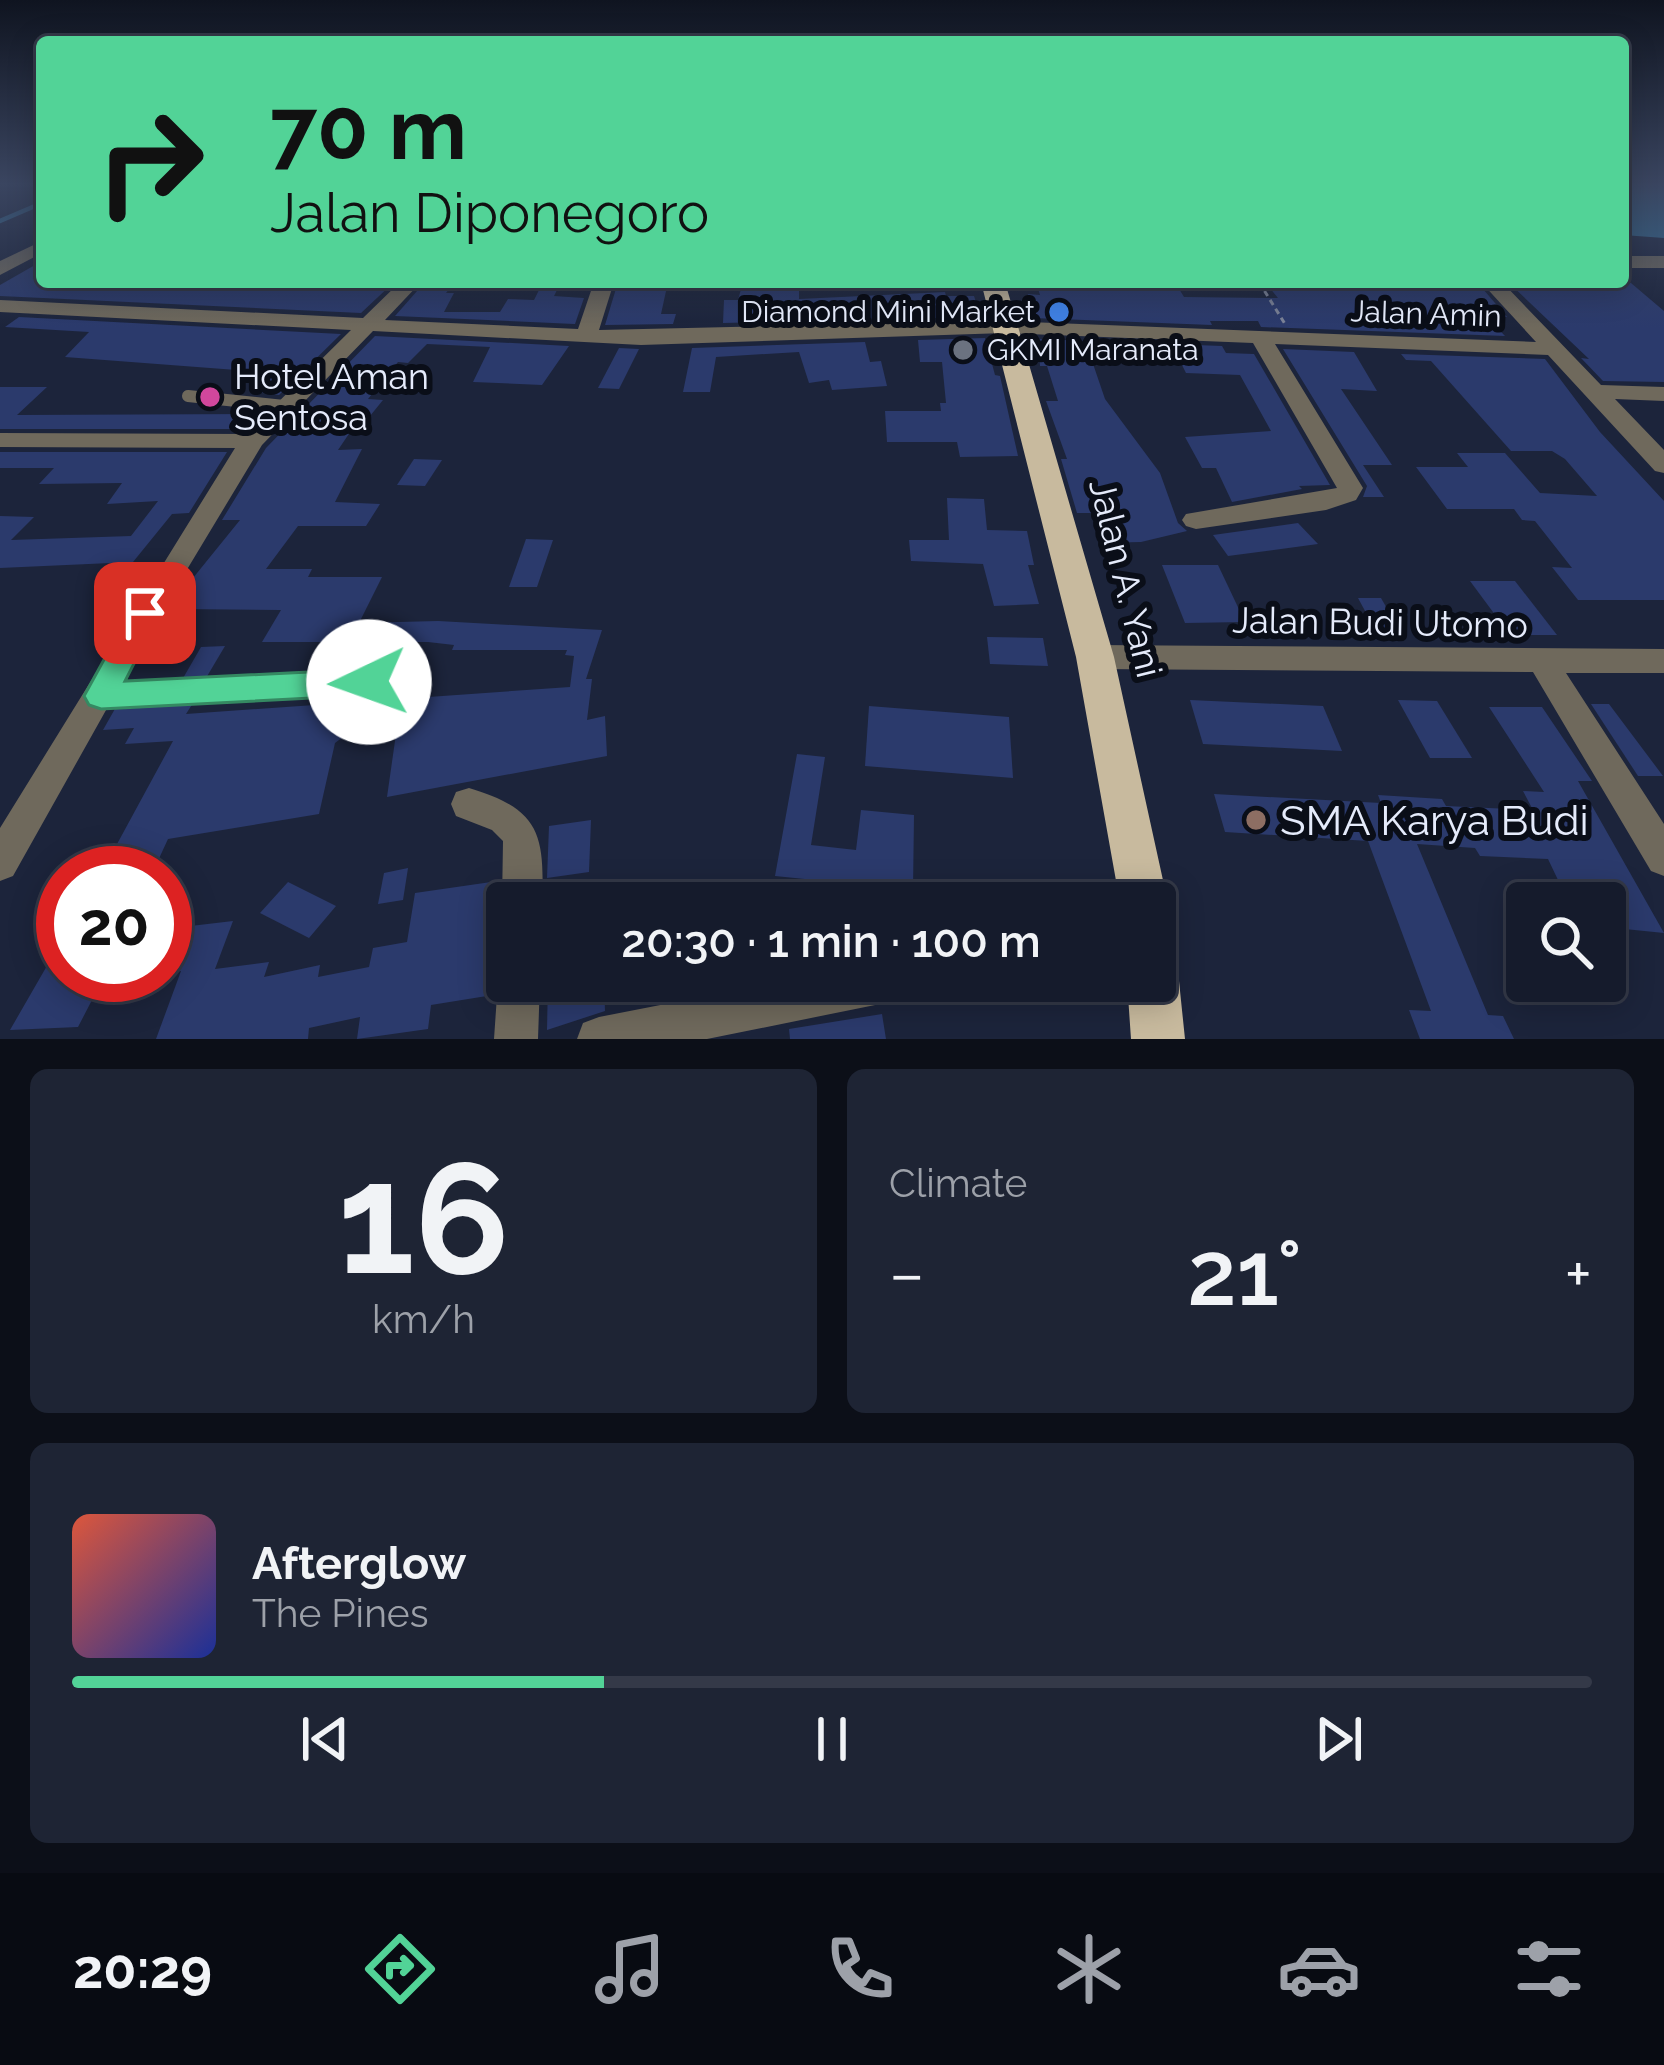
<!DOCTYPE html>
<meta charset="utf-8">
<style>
body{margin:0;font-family:Raleway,sans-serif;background:#1e2434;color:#f1f3f6;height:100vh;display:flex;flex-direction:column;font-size:45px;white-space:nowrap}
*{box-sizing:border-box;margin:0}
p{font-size:39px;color:#9da1a9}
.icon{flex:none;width:66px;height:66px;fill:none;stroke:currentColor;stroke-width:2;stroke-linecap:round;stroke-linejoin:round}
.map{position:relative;height:1039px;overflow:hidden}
.sheet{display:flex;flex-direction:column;gap:30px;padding:30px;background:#0c0f18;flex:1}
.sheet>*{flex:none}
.banner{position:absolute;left:36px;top:36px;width:1593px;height:252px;border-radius:12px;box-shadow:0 6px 30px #0003,0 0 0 3px #343948;background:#52d397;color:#111;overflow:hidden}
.fabs{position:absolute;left:1506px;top:882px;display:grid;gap:24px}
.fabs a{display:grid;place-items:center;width:120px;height:120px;border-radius:12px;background:#151b2c;box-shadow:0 6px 30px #0003,0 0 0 3px #343948;font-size:60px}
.speed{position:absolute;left:36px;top:846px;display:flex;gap:24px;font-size:60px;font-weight:700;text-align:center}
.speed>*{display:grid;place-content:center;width:156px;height:156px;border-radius:50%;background:#151b2c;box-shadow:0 6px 30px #0003,0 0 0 3px #343948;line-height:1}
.speed .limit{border:18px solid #d22;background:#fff;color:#111}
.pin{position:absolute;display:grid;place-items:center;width:102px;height:102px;color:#fff;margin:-51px;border-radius:24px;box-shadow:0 6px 18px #0006}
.me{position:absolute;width:132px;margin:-66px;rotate:267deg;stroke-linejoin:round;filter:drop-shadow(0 0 9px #0008)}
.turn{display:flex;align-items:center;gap:42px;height:252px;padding:0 36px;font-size:54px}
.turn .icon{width:156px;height:156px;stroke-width:2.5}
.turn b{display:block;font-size:84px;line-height:102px}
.big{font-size:90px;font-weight:600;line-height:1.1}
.sheet .tile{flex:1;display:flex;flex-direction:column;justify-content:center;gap:18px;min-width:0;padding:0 42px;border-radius:18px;background:#1e2434}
.sheet .dial{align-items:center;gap:0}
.dial b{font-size:156px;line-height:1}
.song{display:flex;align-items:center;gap:36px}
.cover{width:144px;height:144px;border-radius:18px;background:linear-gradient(135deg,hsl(10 70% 55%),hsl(230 70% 35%))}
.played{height:12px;border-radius:6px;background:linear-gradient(90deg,#52d397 35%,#343948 35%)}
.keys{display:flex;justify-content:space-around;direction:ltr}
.heat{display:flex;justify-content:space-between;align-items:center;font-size:66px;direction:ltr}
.sheet .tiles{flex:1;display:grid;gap:30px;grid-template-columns:1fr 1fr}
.tile:last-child{grid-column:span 2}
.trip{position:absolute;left:486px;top:882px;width:690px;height:120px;border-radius:12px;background:#151b2c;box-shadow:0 6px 30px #0003,0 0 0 3px #343948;font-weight:600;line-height:120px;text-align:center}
.menu{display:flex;height:192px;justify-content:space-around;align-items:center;background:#080b12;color:#9da1a9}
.menu .icon{width:84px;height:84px}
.menu .selected{color:#52d397}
.menu b{font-size:54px;color:#f1f3f6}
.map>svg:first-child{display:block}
</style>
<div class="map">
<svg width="1664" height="1039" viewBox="0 0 1664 1039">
<rect width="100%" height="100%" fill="#1c243b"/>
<!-- water -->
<polygon fill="#347299" points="1623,183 1664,183 1664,238 1623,235"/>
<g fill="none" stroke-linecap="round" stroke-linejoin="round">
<!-- stream -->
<polyline stroke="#347299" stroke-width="4.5" points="0,221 42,203"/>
</g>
<!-- building -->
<g fill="#2b3a6c">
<polygon points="42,261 42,286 64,287 71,282 208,288 234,287 234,282 394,282 361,313 0,296 0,285"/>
<polygon points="425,282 455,282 446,293 454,293 444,312 500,312 508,299 534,300 540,288 558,288 554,296 584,298 575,324 395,316"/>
<polygon points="618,282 668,282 661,314 676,314 673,324 605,325"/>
<polygon points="743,282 770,282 768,289 799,288 799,299 945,292 946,296 974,296 981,317 723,323 724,300 738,300"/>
<polygon points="1036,282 1175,282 1184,297 1278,298 1265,282 1477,282 1507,317 1487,317 1505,336 1261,327 1258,321 1210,321 1212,325 1033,318 1028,294 1040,295"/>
<polygon points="1508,282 1631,283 1664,311 1664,382 1603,381 1581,358 1589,359"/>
<polygon points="19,317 341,334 279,395 254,392 274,373 65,357 89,332 5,327"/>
<polygon points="375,336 569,346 542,385 473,382 490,347 427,344 408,363 398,362 368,399 383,400 370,416 361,416 338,450 362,449 335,502 380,504 366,526 298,526 266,569 312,569 308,577 382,577 359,623 438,621 602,630 586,679 592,679 587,720 605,716 607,756 387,797 396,734 343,737 335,743 319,814 168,839 156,865 104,868 173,741 125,744 134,728 103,730 116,707 193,703 186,714 570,687 574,656 565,655 567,650 452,650 454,645 428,642 262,642 281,610 177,609 193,578 240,520 222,520 266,448"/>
<polygon points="985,338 995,375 1000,376 1018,456 960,457 957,442 887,442 885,411 941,411 940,403 946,403 942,362 920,362 918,340"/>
<polygon points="1038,339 1222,346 1226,353 1254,354 1330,485 1299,486 1302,489 1232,502 1216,468 1202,468 1185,437 1271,431 1240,375 1186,373 1180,361 1091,358 1105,399 1160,473 1178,523 1187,531 1141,542 1099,543 1092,513 1077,513 1061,459 1067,459 1046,401 1058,401 1047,366 1040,366"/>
<polygon points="865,342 870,362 881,361 887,386 832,390 829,380 809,383 799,352 716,357 710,392 683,392 692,348"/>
<polygon points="619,348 639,349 619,389 598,388"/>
<polygon points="1283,349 1354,352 1377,391 1341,389 1392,465 1363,465 1384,497 1363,497 1367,486"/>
<polygon points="1401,354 1545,359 1600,432 1664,501 1664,600 1578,600 1552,567 1572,568 1535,521 1522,520 1514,509 1447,509 1416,467 1468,467 1457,453 1505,453 1540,493 1597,496 1565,459 1552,451 1511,451 1431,361 1406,360"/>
<polygon points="0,387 47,387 17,415 260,414 244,429 0,429"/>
<polygon points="0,452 227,452 189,513 172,514 133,562 0,568 0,516 34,517 11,540 131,536 158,501 107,504 122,483 39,484 54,468 0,468"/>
<polygon points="414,459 442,460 425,486 397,485"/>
<polygon points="947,498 984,499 987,530 1027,531 1034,565 1028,565 1039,604 994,606 983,564 911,561 909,540 949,540"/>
<polygon points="1298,523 1318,544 1228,556 1213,535"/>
<polygon points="526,539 553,540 537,587 509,587"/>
<polygon points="1162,565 1218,565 1245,622 1185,623"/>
<polygon points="1470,581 1515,581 1557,635 1510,635"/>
<polygon points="1358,598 1381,598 1401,633 1377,633"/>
<polygon points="987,637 1043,638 1048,666 990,664"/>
<polygon points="225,646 206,678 182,680 201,647"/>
<polygon points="1190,700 1323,706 1342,751 1203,744"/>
<polygon points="1398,700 1437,701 1472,758 1430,758"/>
<polygon points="1591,704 1609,704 1663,776 1638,776"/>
<polygon points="869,706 1009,717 1013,778 865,766"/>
<polygon points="1489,707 1542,707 1592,781 1578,781 1664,933 1605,927 1605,903 1569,903 1548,859 1480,856 1475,848 1417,844 1488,1015 1503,1016 1514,1039 1420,1039 1409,1010 1431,1011 1368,841 1225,832 1214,794 1381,803 1378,795 1442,799 1446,806 1533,810 1523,791 1544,792"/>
<polygon points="797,754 825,757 811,845 856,850 861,810 914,815 913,890 775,876"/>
<polygon points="591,820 589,872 547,878 549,826"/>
<polygon points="408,868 403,900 378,904 384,873"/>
<polygon points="498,881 499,932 507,930 507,961 494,979 493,995 431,1005 428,1029 357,1039 360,1017 309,1028 308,1039 156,1039 181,971 165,973 165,929 233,921 215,969 269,962 264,977 320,965 318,977 369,967 373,948 407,942 415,893"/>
<polygon points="288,882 336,906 309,938 260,913"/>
<polygon points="63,938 63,975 105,975 78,1027 10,1030"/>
<polygon points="548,981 604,981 605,1011 547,1030"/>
<polygon points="882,1014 886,1039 790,1039 789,1029"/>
</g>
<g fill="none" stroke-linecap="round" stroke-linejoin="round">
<!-- path -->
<polyline stroke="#7e8599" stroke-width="3" stroke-dasharray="6 4.5" stroke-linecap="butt" points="1259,282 1285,324"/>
<!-- service-far1 -->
<polyline stroke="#6f695c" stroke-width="12" points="188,396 284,406"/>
<!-- service -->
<polyline stroke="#6f695c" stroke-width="15" points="101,696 369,682"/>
<!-- minor -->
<g fill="#6f695c" fill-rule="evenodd">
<polygon points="42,241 42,253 0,275 0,261"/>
<rect x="1623" y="256" width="41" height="12"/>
<polygon points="400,282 421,282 385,320 578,329 594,282 614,282 599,330 1005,321 1536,342 1481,282 1502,282 1601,385 1664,387 1664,401 1615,399 1664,450 1664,473 1655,471 1548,355 1275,344 1363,488 1356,500 1326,510 1196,529 1186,526 1182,520 1186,514 1337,488 1253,343 1005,333 641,345 373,331 262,445 156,621 13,876 0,881 0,828 235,448 0,447 0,433 246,434 351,330 0,312 0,300 363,318"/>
<polygon points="1095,645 1664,649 1664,673 1566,673 1664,824 1664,876 1651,871 1533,672 1095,669 1084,666 1079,657 1084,648"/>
<path d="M469 788C539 809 545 833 542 903H507V914L502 903 503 841 492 830 456 816 451 804 456 792Z"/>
<polygon points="507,965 507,981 540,981 538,1039 494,1039 498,981"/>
<polygon points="783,981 911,981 905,996 890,1002 707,1039 577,1039 583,1023 599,1017"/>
</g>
<!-- trunk -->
<g fill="#c8ba9e" fill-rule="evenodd">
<polygon points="981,282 1005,282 1114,657 1168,903 1161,920 1155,922 1155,903 1120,903 1076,657"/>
<polygon points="1155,956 1171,963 1179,981 1185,1039 1131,1039 1127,981 1155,981"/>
</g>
</g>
<!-- sky -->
<linearGradient id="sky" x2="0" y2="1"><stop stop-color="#0f1420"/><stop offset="0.56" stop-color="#3a4560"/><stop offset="1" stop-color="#3a4560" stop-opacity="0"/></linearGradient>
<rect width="1664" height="328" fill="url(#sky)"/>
<!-- route -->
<polygon fill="#52d397" stroke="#358962" stroke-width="3" points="145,602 156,605 160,613 125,681 369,669 381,673 386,682 381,691 369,695 101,709 89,705 84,696 89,687 134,605"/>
<!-- markers -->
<circle fill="#3f7fe0" stroke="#0a0e18" stroke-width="4.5" cx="1059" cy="312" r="12"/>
<circle fill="#6b7280" stroke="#0a0e18" stroke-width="4.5" cx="963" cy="350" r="12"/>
<circle fill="#d1479c" stroke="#0a0e18" stroke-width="4.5" cx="210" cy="397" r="12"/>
<circle fill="#8d6e63" stroke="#0a0e18" stroke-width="4.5" cx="1256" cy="820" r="12"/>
<g text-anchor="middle" stroke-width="12" stroke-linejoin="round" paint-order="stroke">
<!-- far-poi labels -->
<g font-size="30" fill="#e5ebfb" stroke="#0a0e18" text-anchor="end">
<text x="1035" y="322">Diamond Mini Market</text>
<text x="987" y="360" text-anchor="start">GKMI Maranata</text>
</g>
<!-- far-street labels -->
<g font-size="30" fill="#e5ebfb" stroke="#0a0e18">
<text transform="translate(1426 314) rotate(2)" y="10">Jalan Amin</text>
</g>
<!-- poi labels -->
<g font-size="36" fill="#e5ebfb" stroke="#0a0e18" text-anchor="start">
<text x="234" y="389">Hotel Aman<tspan x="234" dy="41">Sentosa</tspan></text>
</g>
<!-- street labels -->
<g font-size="36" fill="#e5ebfb" stroke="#0a0e18">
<text transform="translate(1126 578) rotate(76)" y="13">Jalan A. Yani</text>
<text transform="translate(1380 622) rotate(1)" y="13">Jalan Budi Utomo</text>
</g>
<!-- near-poi labels -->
<g font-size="42" fill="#e5ebfb" stroke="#0a0e18" text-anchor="start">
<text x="1280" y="835">SMA Karya Budi</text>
</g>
</g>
</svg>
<div class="fabs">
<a><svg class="icon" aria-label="search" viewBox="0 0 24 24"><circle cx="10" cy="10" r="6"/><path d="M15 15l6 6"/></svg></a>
</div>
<div class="speed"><div class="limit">20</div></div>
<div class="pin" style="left:145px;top:613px;background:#d93025"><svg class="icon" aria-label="arrive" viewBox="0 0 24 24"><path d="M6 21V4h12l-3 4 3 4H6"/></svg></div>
<svg class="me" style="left:369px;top:682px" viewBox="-20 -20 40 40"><circle r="19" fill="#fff"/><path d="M0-13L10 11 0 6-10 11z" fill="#52d397"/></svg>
<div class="trip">20:30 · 1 min · 100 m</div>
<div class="banner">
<div class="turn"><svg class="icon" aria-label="right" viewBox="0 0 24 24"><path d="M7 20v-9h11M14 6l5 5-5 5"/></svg><div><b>70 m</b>Jalan Diponegoro</div></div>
</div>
</div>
<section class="sheet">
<div class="tiles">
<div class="tile dial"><b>16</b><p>km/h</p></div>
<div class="tile"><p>Climate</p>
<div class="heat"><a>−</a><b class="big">21°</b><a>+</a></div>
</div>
<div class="tile">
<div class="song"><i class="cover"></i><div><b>Afterglow</b><p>The Pines</p></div></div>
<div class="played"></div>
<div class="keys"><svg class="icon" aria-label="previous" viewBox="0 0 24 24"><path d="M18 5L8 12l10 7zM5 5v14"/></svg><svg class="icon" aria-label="pause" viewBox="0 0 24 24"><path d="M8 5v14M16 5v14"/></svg><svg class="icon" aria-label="next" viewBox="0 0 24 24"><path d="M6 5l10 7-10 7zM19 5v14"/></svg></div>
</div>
</div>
</section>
<nav class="menu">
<b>20:29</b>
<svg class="icon selected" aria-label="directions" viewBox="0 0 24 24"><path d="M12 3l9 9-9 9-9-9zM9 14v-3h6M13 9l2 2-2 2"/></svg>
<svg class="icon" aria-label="music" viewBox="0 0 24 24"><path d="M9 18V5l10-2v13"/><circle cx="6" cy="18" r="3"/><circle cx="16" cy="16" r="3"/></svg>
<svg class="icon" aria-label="phone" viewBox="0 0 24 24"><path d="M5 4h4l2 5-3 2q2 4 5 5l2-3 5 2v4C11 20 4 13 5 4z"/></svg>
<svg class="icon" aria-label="climate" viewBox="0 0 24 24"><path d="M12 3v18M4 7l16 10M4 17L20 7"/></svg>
<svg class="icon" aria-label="car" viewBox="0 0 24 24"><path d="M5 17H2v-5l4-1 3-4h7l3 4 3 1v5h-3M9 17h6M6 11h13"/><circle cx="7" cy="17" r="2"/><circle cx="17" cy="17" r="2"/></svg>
<svg class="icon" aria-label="filters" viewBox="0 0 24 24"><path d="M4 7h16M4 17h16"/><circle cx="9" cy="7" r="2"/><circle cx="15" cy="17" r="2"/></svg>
</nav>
